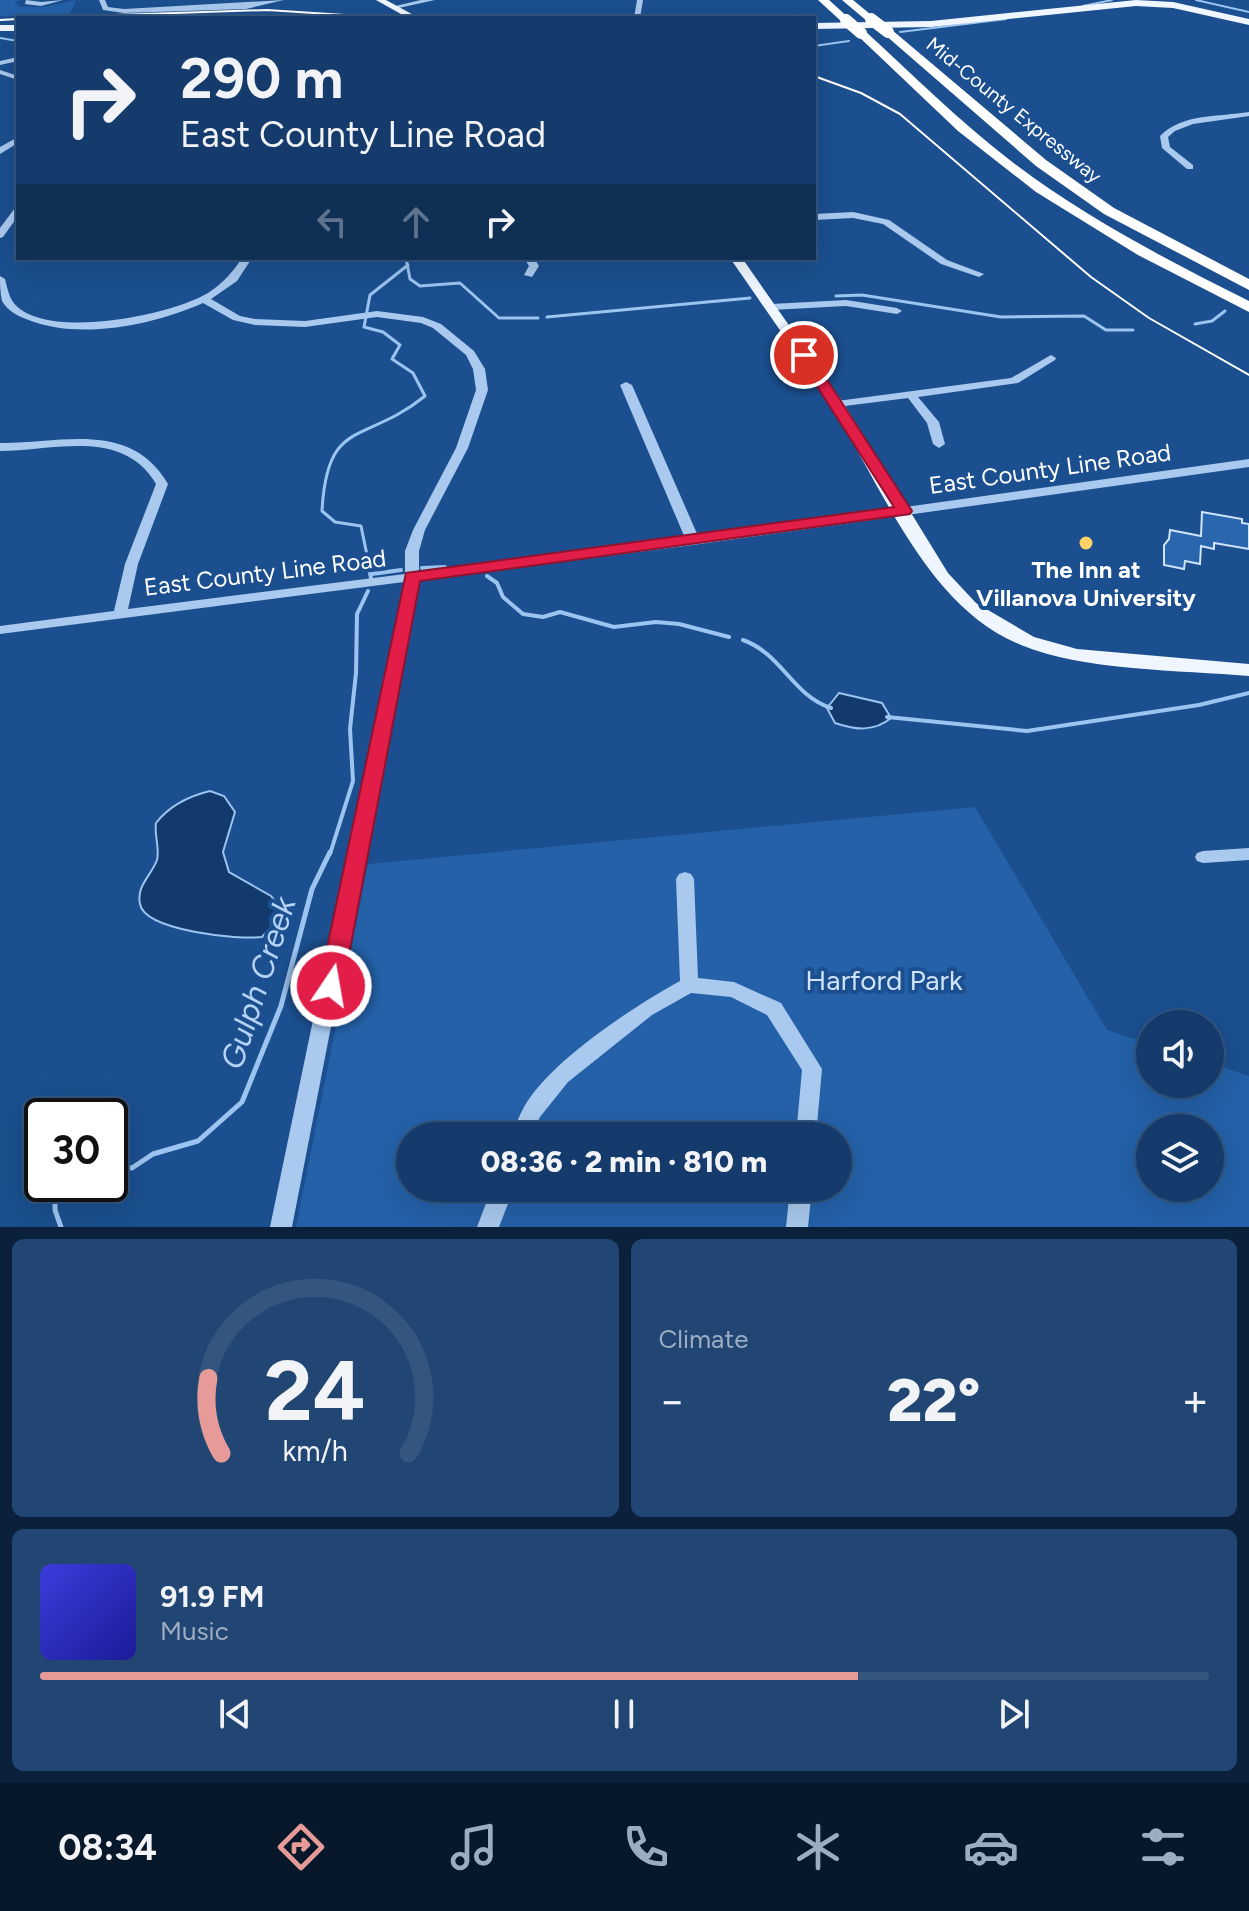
<!DOCTYPE html>
<meta charset="utf-8">
<style>
body{margin:0;font-family:Figtree,sans-serif;background:#214673;color:#f1f3f6;height:100vh;display:flex;flex-direction:column;font-size:30px;white-space:nowrap}
*{box-sizing:border-box;margin:0}
p{font-size:26px;color:#9dadc1}
.icon{flex:none;width:44px;height:44px;fill:none;stroke:currentColor;stroke-width:2;stroke-linecap:round;stroke-linejoin:round}
.map{position:relative;height:1227px;overflow:hidden}
.sheet{display:flex;flex-direction:column;gap:12px;padding:12px;background:#0b203b;flex:1}
.sheet>*{flex:none}
.hud{position:absolute;left:16px;top:16px;width:800px;height:244px;border-radius:0px;box-shadow:0 8px 32px #0002,0 0 0 2px #33557e;background:#143b6b;color:#f1f3f6;overflow:hidden}
.tools{position:absolute;left:1136px;top:1010px;display:grid;gap:16px}
.tools a{display:grid;place-items:center;width:88px;height:88px;border-radius:50%;background:#143b6b;box-shadow:0 8px 32px #0002,0 0 0 2px #33557e;font-size:40px}
.speed{position:absolute;left:24px;top:1098px;display:flex;gap:16px;font-size:40px;font-weight:700;text-align:center}
.speed>*{display:grid;place-content:center;width:104px;height:104px;border-radius:50%;background:#143b6b;box-shadow:0 8px 32px #0002,0 0 0 2px #33557e;line-height:1}
.speed .limit{border:4px solid #111;border-radius:12px;background:#fff;color:#111}
.pin{position:absolute;display:grid;place-items:center;width:68px;height:68px;color:#fff;margin:-34px;border:4px solid #fff;border-radius:50%;box-shadow:0 2px 8px #0007}
.me{position:absolute;width:88px;margin:-44px;rotate:12deg;stroke-linejoin:round;filter:drop-shadow(0 0 6px #0008)}
.turn{display:flex;align-items:center;gap:28px;height:168px;padding:0 32px;font-size:36px}
.turn .icon{width:104px;height:104px;stroke-width:2.5}
.turn b{display:block;font-size:56px;line-height:68px}
.lanes{display:flex;align-items:center;height:76px;padding:0 32px;background:#0003;justify-content:center;gap:40px;direction:ltr}
.lanes .off{opacity:.35}
.big{font-size:60px;font-weight:800;line-height:1.1}
.sheet .tile{flex:1;display:flex;flex-direction:column;justify-content:center;gap:12px;min-width:0;padding:0 28px;border-radius:12px;background:#214673}
.sheet .dial{align-items:center;gap:0}
.dial svg{height:208px;overflow:visible;fill:none;stroke:#33557e;stroke-width:7;stroke-linecap:round;text-anchor:middle}
.dial text{fill:#f1f3f6;stroke:none}
.song{display:flex;align-items:center;gap:24px}
.cover{width:96px;height:96px;border-radius:12px;background:linear-gradient(135deg,hsl(240 70% 55%),hsl(240 70% 35%))}
.played{height:8px;border-radius:4px;background:linear-gradient(90deg,#e69b98 70%,#33557e 70%)}
.keys{display:flex;justify-content:space-around;direction:ltr}
.heat{display:flex;justify-content:space-between;align-items:center;font-size:44px;direction:ltr}
.sheet .tiles{flex:1;display:grid;gap:12px;grid-template-columns:1fr 1fr}
.tile:last-child{grid-column:span 2}
.trip{position:absolute;left:396px;top:1122px;width:456px;height:80px;border-radius:40px;background:#143b6b;box-shadow:0 8px 32px #0002,0 0 0 2px #33557e;font-weight:800;line-height:80px;text-align:center}
.tab-bar{display:flex;height:128px;justify-content:space-around;align-items:center;background:#08182b;color:#9dadc1}
.tab-bar .icon{width:56px;height:56px}
.tab-bar .active{color:#e69b98}
.tab-bar b{font-size:36px;color:#f1f3f6}
.map>svg:first-child{display:block}
</style>
<div class="map">
<svg width="1249" height="1227" viewBox="0 0 1249 1227">
<rect width="100%" height="100%" fill="#1b4f8f"/>
<!-- green -->
<g fill="#2461a8" fill-rule="evenodd">
<polygon points="0,0 20,0 15,2 19,7 45,7 76,0 70,14 0,16"/>
<path d="M975 807 1107 1030 1150 1044V1084H1210V1063L1249 1076V1227H296L368 864ZM1150 1128H1210V1188H1150ZM410 1136H838V1188H410Z"/>
</g>
<!-- water -->
<g fill="#123a6d" stroke="#9cc4f0" stroke-width="2">
<path d="M839 693 882 703 891 718C874 732 855 730 835 723L827 708Z"/>
<path d="M210 791 224 796 235 812 223 852 229 872 271 896 279 906 276 922 262 937C239 940 145 931 140 904 136 886 151 876 157 860 160 848 154 835 156 823 170 805 189 796 210 791Z"/>
</g>
<g fill="none" stroke-linecap="round" stroke-linejoin="round">
<!-- stream-far3 -->
<g stroke="#9cc4f0" stroke-width="2">
<polyline points="1196,0 1249,12"/>
<polyline points="1083,6 1112,0"/>
<polyline points="900,32 1006,19"/>
<polyline points="0,38 18,41"/>
<polyline points="814,46 849,41"/>
</g>
<!-- stream-far2 -->
<g stroke="#9cc4f0" stroke-width="3">
<polyline points="406,258 410,279 420,286 460,283 499,318 538,318"/>
<polyline points="836,296 862,295 1001,317 1084,316 1106,330 1133,330"/>
<polyline points="547,317 750,298"/>
<polyline points="1195,324 1212,321 1225,311"/>
<path d="M368 560 361 526 335 522 322 511C327 416 365 445 425 396L413 373 392 359 400 345 383 332 364 327 370 295 408 265"/>
</g>
<!-- stream-far1 -->
<g stroke="#9cc4f0" stroke-width="4">
<polyline points="367,558 371,578"/>
<polyline points="422,568 445,567"/>
<polyline points="372,574 401,570"/>
<polyline points="487,576 497,583 503,597 523,614 543,617 560,612 614,627 656,622 679,624 729,637"/>
<path d="M743 640C782 654 792 695 831 708"/>
<polyline points="887,717 1027,731 1199,705 1249,693"/>
<polyline points="330,854 353,781 350,729 356,673 357,614 368,591"/>
</g>
<!-- stream -->
<g stroke="#9cc4f0" stroke-width="5">
<polyline points="110,1165 132,1168 153,1154 198,1141 242,1102 281,1006 312,889 330,852"/>
<polyline points="55,1184 55,1210 61,1227"/>
</g>
</g>
<!-- building -->
<polygon fill="#2a66ad" stroke="#cfe3fa" stroke-width="2" points="1202,512 1242,519 1242,523 1249,524 1249,549 1214,543 1214,549 1201,546 1200,564 1185,561 1184,569 1164,565 1164,545 1169,539 1170,530 1201,536"/>
<g fill="none" stroke-linecap="round" stroke-linejoin="round">
<!-- minor -->
<g fill="#a9c9ee" fill-rule="evenodd">
<polygon points="26,0 41,2 63,0 41,6 25,4"/>
<polygon points="99,0 105,0 108,7 124,9 284,0 246,9 124,13 103,10"/>
<polygon points="421,0 435,0 394,9 391,7"/>
<polygon points="637,0 643,0 640,18 634,18"/>
<polygon points="18,57 18,61 0,65 0,61"/>
<polygon points="0,70 18,76 18,80 0,74"/>
<path d="M1249 112V116L1193 124 1175 131 1168 137 1170 147 1193 165V169H1187L1162 148 1160 136C1183 113 1219 117 1249 112Z"/>
<polygon points="18,137 18,143 0,154 0,147"/>
<polygon points="18,207 18,216 3,237 0,238 0,228 15,208"/>
<polygon points="853,212 889,220 947,260 984,274 979,277 941,264 883,224 853,218 814,220 814,214"/>
<path d="M242 258H252L237 281 211 299 240 316 255 319 305 321 377 311 423 317 441 324 474 351 485 369 488 390 468 448 425 530 419 551V572L685 538 620 385 626 382 632 385 698 536 1249 459V467L693 545 418 580 292 1227H270L404 582 0 634V626L114 611 125 564 156 484C123 427 52 451 0 451V443C60 444 130 419 168 484L138 564 128 609 405 574V551L413 530 456 448 476 390 473 369 466 355 433 328 421 323 377 317 305 327 255 325 233 320 203 303C154 325 78 341 26 319 16 315 8 311 2 301 0 293 0 284 0 276L5 279C7 287 9 296 13 302 43 342 172 315 208 293 223 283 232 273 242 258Z"/>
<polygon points="524,258 534,258 539,266 532,277 524,275 529,266"/>
<polygon points="846,300 897,308 902,311 897,314 846,306 771,310 766,307 771,304"/>
<polygon points="1051,355 1056,358 1055,360 1018,383 918,397 939,422 945,444 939,448 933,444 927,423 908,398 837,407 831,404 837,401 1011,378"/>
<polygon points="1249,848 1249,860 1203,863 1197,861 1195,857 1197,853 1203,851"/>
<path d="M685 872 691 874 694 879 698 978 734 982 781 1003 822 1069 816 1136H796L802 1070 767 1015 731 997 691 993 652 1015 568 1082 540 1117 531 1136H511C515 1126 519 1116 524 1107 549 1062 634 1006 680 981L676 879 679 874Z"/>
<polygon points="492,1188 514,1188 499,1227 477,1227"/>
<polygon points="790,1188 812,1188 808,1227 786,1227"/>
</g>
<!-- major -->
<g fill="#f0f6ff" fill-rule="evenodd">
<polygon points="376,0 386,0 419,18 408,18"/>
<polygon points="1136,0 1173,2 1249,19 1249,25 1173,8 1136,6 931,27 814,29 814,23 931,21"/>
<rect x="0" y="25" width="18" height="6"/>
<path d="M730 258H742L844 404 948 573 976 603 1034 637 1077 649 1249 664V676C1181 670 1083 671 1021 645 925 606 883 486 829 403 797 354 763 306 730 258Z"/>
</g>
<!-- highway -->
<g fill="#fff" fill-rule="evenodd">
<polygon points="818,0 829,0 851,20 842,22"/>
<polygon points="842,0 853,0 876,19 867,21"/>
<polygon points="884,30 892,30 1046,160 1114,208 1249,279 1249,290 1104,214 1036,166 884,34"/>
<path d="M857 31H865C913 75 959 121 1011 161 1084 217 1167 260 1249 301V312L1138 255 1036 192 958 131 857 35Z"/>
</g>
<!-- tram -->
<g stroke="#fff" stroke-width="2">
<polyline points="26,18 267,10 392,18"/>
<polyline points="0,20 18,19"/>
<polyline points="814,76 861,93 900,114 1091,277 1149,318 1249,375"/>
</g>
<!-- highway-bridge -->
<g stroke="#fff" stroke-width="12">
<polyline points="871,19 888,32"/>
<polyline points="846,20 861,33"/>
</g>
</g>
<!-- route -->
<polygon fill="#e11d48" stroke="#92132f" stroke-width="2" points="804,351 811,355 912,511 910,514 420,581 343,986 340,993 331,995 322,993 319,986 406,573 894,507 797,355"/>
<!-- markers -->
<circle fill="#ffd166" stroke="#1b4f8f" stroke-width="3" cx="1086" cy="543" r="8"/>
<g text-anchor="middle" stroke-width="8" stroke-linejoin="round" paint-order="stroke">
<!-- far-street labels -->
<g font-size="20" fill="#fff" stroke="#1b4f8f">
<text transform="translate(1014 110) rotate(39)" y="7">Mid-County Expressway</text>
</g>
<!-- street labels -->
<g font-size="24" fill="#fff" stroke="#1b4f8f">
<text transform="translate(1050 469) rotate(-8)" y="8">East County Line Road</text>
<text transform="translate(265 573) rotate(-7)" y="8">East County Line Road</text>
</g>
<!-- poi labels -->
<g font-size="24" font-weight="bold" fill="#fff" stroke="#1b4f8f">
<text x="1086" y="578">The Inn at<tspan x="1086" dy="28">Villanova University</tspan></text>
</g>
<!-- near-park labels -->
<g font-size="28" fill="#cfe3fa" stroke="#1b4f8f">
<text x="884" y="990">Harford Park</text>
</g>
<!-- near-water labels -->
<g font-size="32" font-style="italic" fill="#b5d3f5" stroke="#1b4f8f">
<text transform="translate(258 983) rotate(-72)" y="11">Gulph Creek</text>
</g>
</g>
</svg>
<div class="tools">
<a><svg class="icon" aria-label="sound" viewBox="0 0 24 24"><path d="M4 9h4l5-4v14l-5-4H4zM17 9q2 3 0 6"/></svg></a>
<a><svg class="icon" aria-label="layers" viewBox="0 0 24 24"><path d="M12 4l9 5-9 5-9-5zM3 14l9 5 9-5"/></svg></a>
</div>
<div class="speed"><div class="limit">30</div></div>
<div class="pin" style="left:804px;top:355px;background:#d93025"><svg class="icon" aria-label="arrive" viewBox="0 0 24 24"><path d="M6 21V4h12l-3 4 3 4H6"/></svg></div>
<svg class="me" style="left:331px;top:986px" viewBox="-20 -20 40 40"><circle r="17" fill="#e11d48" stroke="#fff" stroke-width="3"/><path d="M0-11L8 9 0 5-8 9z" fill="#fff"/></svg>
<div class="trip">08:36 · 2 min · 810 m</div>
<div class="hud">
<div class="turn"><svg class="icon" aria-label="right" viewBox="0 0 24 24"><path d="M7 20v-9h11M14 6l5 5-5 5"/></svg><div><b>290 m</b>East County Line Road</div></div>
<div class="lanes"><svg class="icon off" aria-label="left" viewBox="0 0 24 24"><path d="M17 20v-9H6M10 6l-5 5 5 5"/></svg><svg class="icon off" aria-label="ahead" viewBox="0 0 24 24"><path d="M12 20V5M6 11l6-6 6 6"/></svg><svg class="icon" aria-label="right" viewBox="0 0 24 24"><path d="M7 20v-9h11M14 6l5 5-5 5"/></svg></div>
</div>
</div>
<section class="sheet">
<div class="tiles">
<div class="tile dial"><svg viewBox="0 0 100 80">
<path d="M14 69A42 42 0 1 1 86 69"/>
<path d="M14 69A42 42 0 0 1 9 40" stroke="#e69b98"/>
<text x="50" y="56" font-size="32" font-weight="700">24</text>
<text x="50" y="72" font-size="11">km/h</text>
</svg></div>
<div class="tile"><p>Climate</p>
<div class="heat"><a>−</a><b class="big">22°</b><a>+</a></div>
</div>
<div class="tile">
<div class="song"><i class="cover"></i><div><b>91.9 FM</b><p>Music</p></div></div>
<div class="played"></div>
<div class="keys"><svg class="icon" aria-label="previous" viewBox="0 0 24 24"><path d="M18 5L8 12l10 7zM5 5v14"/></svg><svg class="icon" aria-label="pause" viewBox="0 0 24 24"><path d="M8 5v14M16 5v14"/></svg><svg class="icon" aria-label="next" viewBox="0 0 24 24"><path d="M6 5l10 7-10 7zM19 5v14"/></svg></div>
</div>
</div>
</section>
<nav class="tab-bar">
<b>08:34</b>
<svg class="icon active" aria-label="directions" viewBox="0 0 24 24"><path d="M12 3l9 9-9 9-9-9zM9 14v-3h6M13 9l2 2-2 2"/></svg>
<svg class="icon" aria-label="music" viewBox="0 0 24 24"><path d="M9 18V5l10-2v13"/><circle cx="6" cy="18" r="3"/><circle cx="16" cy="16" r="3"/></svg>
<svg class="icon" aria-label="phone" viewBox="0 0 24 24"><path d="M5 4h4l2 5-3 2q2 4 5 5l2-3 5 2v4C11 20 4 13 5 4z"/></svg>
<svg class="icon" aria-label="climate" viewBox="0 0 24 24"><path d="M12 3v18M4 7l16 10M4 17L20 7"/></svg>
<svg class="icon" aria-label="car" viewBox="0 0 24 24"><path d="M5 17H2v-5l4-1 3-4h7l3 4 3 1v5h-3M9 17h6M6 11h13"/><circle cx="7" cy="17" r="2"/><circle cx="17" cy="17" r="2"/></svg>
<svg class="icon" aria-label="filters" viewBox="0 0 24 24"><path d="M4 7h16M4 17h16"/><circle cx="9" cy="7" r="2"/><circle cx="15" cy="17" r="2"/></svg>
</nav>
